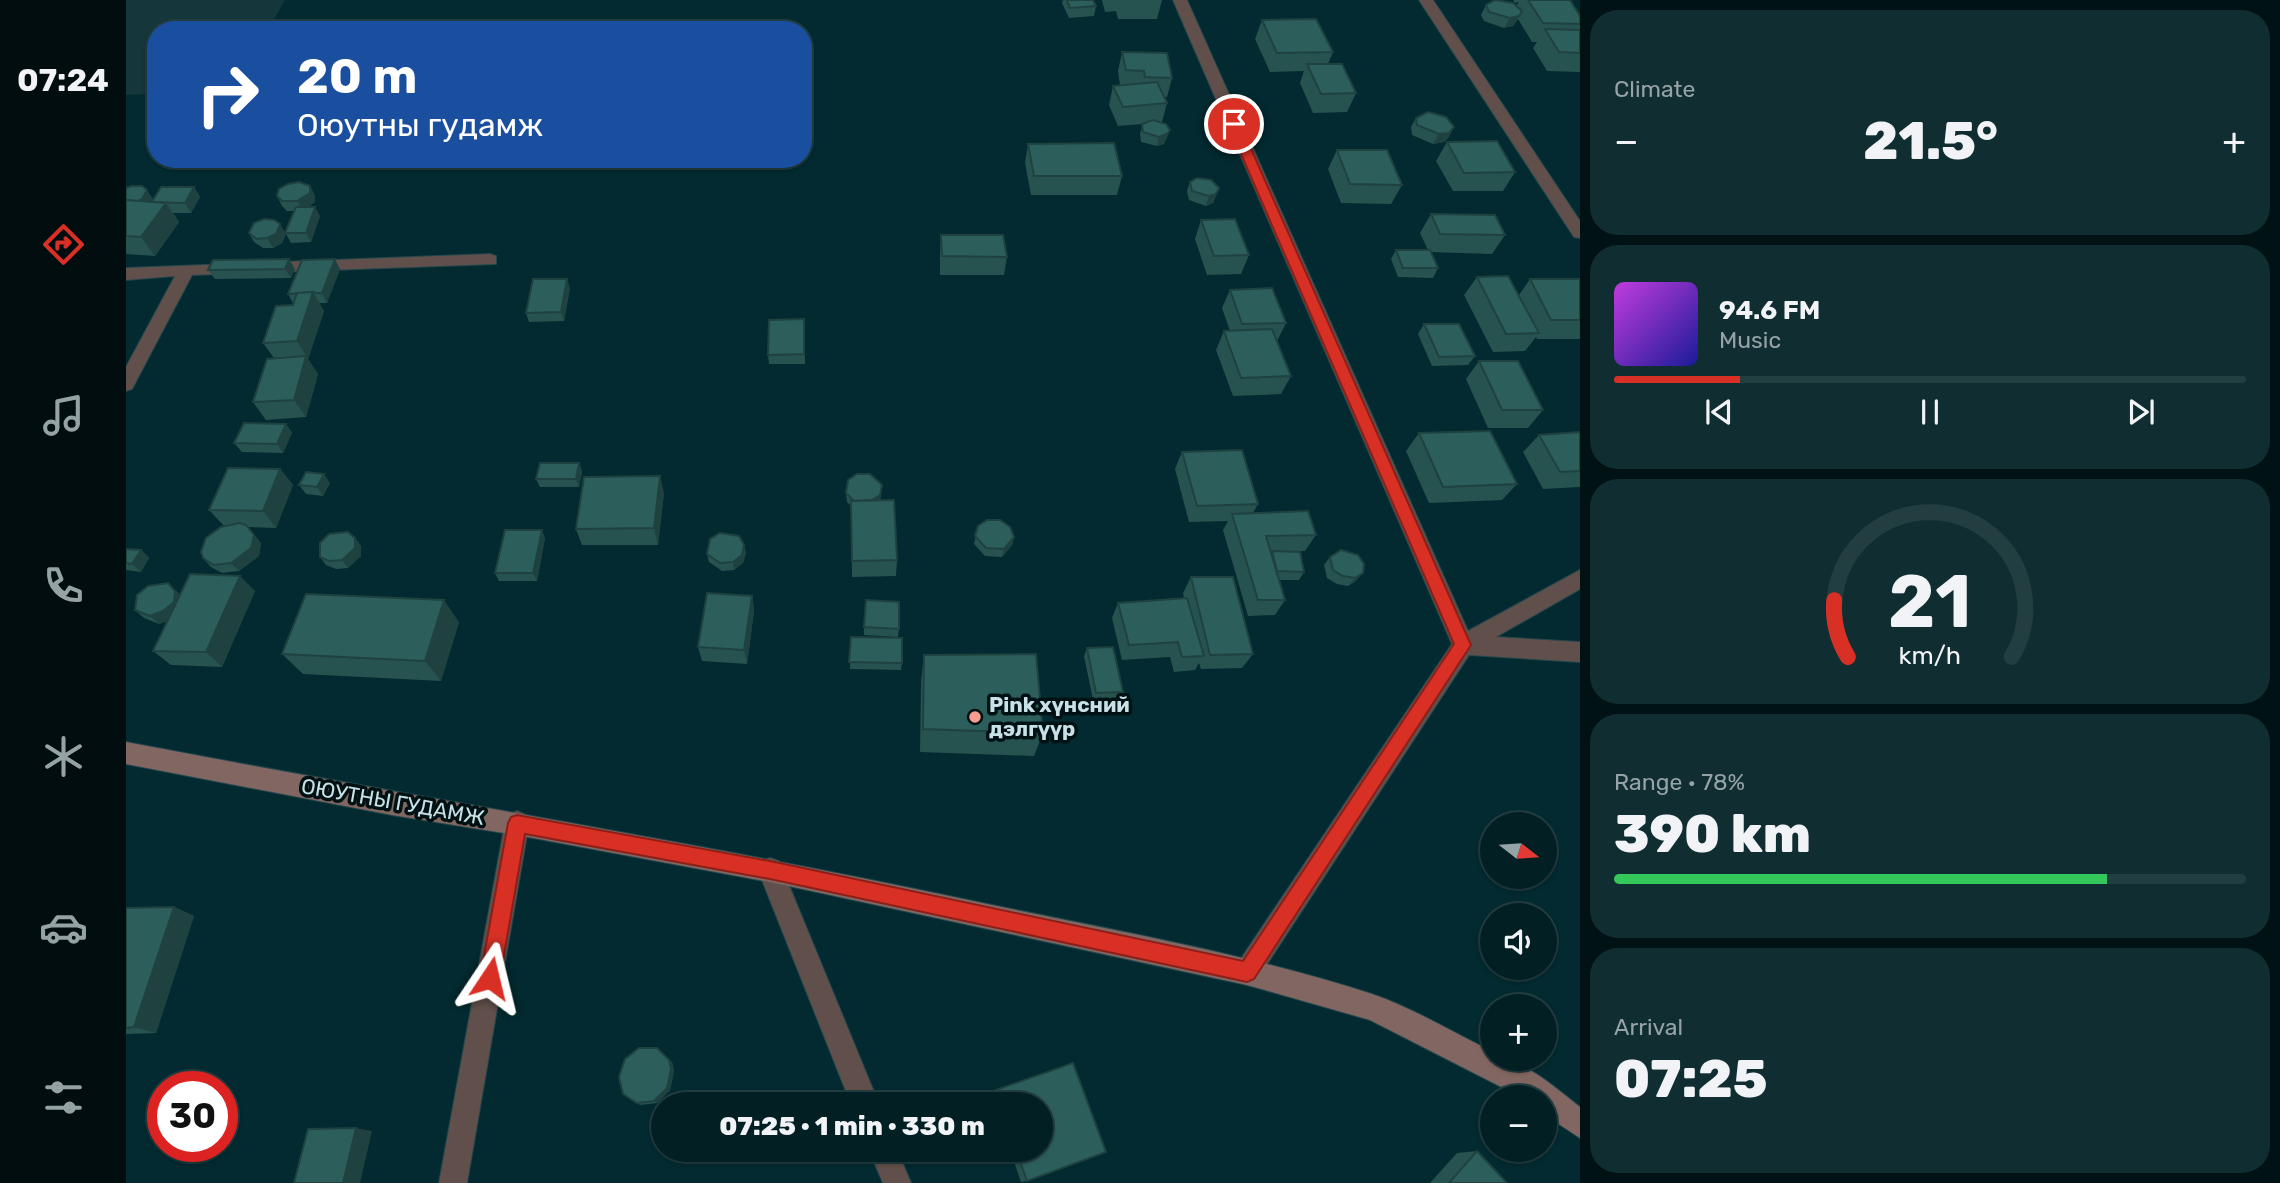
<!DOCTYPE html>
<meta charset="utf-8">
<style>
body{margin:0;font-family:Rubik,sans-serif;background:#102d31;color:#f1f3f6;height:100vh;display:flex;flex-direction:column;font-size:26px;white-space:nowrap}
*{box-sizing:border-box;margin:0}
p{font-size:23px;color:#96a3a6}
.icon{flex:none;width:38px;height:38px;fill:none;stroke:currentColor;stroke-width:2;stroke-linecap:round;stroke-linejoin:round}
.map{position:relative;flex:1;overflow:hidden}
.sheet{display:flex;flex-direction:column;gap:10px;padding:10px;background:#011214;width:700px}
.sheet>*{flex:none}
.guide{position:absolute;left:21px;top:21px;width:665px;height:147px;border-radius:28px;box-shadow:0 2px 5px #0004,0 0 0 2px #233e41;background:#1a4fa0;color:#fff;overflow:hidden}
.needle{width:46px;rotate:107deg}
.controls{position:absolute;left:1354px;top:812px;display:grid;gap:14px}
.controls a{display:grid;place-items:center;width:77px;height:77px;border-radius:50%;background:#022024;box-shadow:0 2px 5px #0004,0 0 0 2px #233e41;font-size:35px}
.speed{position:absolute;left:21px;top:1071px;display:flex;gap:14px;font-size:35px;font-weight:700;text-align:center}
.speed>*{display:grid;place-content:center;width:91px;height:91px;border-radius:50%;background:#022024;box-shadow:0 2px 5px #0004,0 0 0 2px #233e41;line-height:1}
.speed .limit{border:10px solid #d22;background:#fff;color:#111}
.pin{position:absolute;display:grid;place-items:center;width:60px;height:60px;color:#fff;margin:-30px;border:4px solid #fff;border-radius:50%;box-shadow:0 2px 7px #0007}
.me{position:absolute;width:77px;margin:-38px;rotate:10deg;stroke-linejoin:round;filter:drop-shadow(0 0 5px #0008)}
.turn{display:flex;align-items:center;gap:24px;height:147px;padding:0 35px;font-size:32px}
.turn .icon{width:91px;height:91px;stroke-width:2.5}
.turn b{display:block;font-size:49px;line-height:60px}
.big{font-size:52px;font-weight:800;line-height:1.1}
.sheet .widget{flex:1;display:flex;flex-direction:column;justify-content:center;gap:10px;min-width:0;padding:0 24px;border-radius:28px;background:#102d31}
.sheet .dial{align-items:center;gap:0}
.dial svg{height:182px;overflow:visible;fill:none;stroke:#233e41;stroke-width:7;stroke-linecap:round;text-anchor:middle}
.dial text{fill:#f1f3f6;stroke:none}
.song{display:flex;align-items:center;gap:21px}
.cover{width:84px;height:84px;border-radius:10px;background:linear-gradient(135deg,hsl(290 70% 55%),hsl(240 70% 35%))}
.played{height:7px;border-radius:4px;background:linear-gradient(90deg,#d93025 20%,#233e41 20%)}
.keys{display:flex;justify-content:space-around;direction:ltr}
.heat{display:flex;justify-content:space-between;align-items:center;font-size:38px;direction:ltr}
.charge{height:10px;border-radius:5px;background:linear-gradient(90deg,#34c759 78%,#233e41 0)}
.trip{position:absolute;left:525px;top:1092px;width:402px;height:70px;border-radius:35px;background:#022024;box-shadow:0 2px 5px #0004,0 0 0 2px #233e41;font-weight:800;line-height:70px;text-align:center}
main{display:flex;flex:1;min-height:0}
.tabs{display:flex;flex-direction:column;width:126px;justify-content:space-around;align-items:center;background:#010d0e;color:#96a3a6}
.tabs .icon{width:49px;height:49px}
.tabs .active{color:#d93025}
.tabs b{font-size:32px;color:#f1f3f6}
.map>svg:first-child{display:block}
</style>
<main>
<nav class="tabs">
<b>07:24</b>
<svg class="icon active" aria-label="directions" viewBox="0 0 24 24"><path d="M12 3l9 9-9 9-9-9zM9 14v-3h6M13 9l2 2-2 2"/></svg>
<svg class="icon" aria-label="music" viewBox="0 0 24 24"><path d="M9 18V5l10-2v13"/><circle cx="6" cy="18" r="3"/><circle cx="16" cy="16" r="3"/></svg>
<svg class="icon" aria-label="phone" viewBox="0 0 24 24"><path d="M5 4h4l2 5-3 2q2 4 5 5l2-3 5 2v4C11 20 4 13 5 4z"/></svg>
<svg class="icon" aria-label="climate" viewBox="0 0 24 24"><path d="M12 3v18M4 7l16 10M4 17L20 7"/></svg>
<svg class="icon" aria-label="car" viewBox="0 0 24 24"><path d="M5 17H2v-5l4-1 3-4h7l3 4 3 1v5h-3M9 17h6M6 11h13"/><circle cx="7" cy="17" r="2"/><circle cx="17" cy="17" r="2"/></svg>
<svg class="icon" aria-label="filters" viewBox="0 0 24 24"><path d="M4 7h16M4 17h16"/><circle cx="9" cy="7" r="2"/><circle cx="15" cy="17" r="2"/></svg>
</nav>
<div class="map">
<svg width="1454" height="1183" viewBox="0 0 1454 1183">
<rect width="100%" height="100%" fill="#022a30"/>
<!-- built -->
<polygon fill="#15363b" points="0,0 159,0 142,30 30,30 30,94 0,95"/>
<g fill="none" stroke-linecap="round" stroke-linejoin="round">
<!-- street casing -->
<g stroke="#22474d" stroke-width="2">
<g id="street">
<polygon points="1047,0 1061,0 1342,631 1454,570 1454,589 1370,637 1454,642 1454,662 1343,655 1130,981 1121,985 1112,981 1108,972 1112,963 1326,644"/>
<polygon points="1293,0 1307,0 1454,221 1454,238 1448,237"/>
<polygon points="364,254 370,256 370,264 66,275 6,389 0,391 0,367 49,276 0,280 0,268"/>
<polygon points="391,811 400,815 403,823 341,1183 313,1183 379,823 382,815"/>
<polygon points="644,858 653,861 753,1104 725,1104 632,870 635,861"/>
<polygon points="743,1150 771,1150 785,1183 757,1183"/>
</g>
</g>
<!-- secondary casing -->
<g stroke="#22474d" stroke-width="2">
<path id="secondary" d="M0 742C282 796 566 841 847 901 980 929 1116 952 1246 994 1287 1008 1328 1033 1367 1052V1059C1400 1059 1429 1088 1454 1107V1138L1419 1115V1097H1395L1244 1020 1121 985 644 882 391 835 266 815 0 764Z"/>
</g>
<!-- street -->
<use href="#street" fill="#604f4b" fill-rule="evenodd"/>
<!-- secondary -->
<use href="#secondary" fill="#826661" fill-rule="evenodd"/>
</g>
<!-- wall -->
<g fill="#26524f">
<polygon points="937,0 967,0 970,6 968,16 943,18 936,3"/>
<polygon points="976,0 1036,0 1031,19 992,19 990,11 979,12"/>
<polygon points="1387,0 1444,0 1454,16 1454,72 1421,71 1407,48 1411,42 1406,42 1392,19 1387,26 1378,28 1358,21 1355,15 1360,5 1390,6 1393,2 1389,3"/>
<polygon points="1136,20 1207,52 1202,64 1230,93 1221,112 1187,113 1174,83 1178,71 1144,72 1129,39"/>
<polygon points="996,52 1046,78 1041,97 1038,97 1041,103 1036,122 1044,130 1038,144 1031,146 1015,142 1014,134 1017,124 992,126 983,105 987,86 994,85 992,71"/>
<polygon points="1290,118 1323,137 1318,142 1307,144 1286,135 1285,127"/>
<polygon points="1321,142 1389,172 1377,191 1327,191 1310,161"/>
<polygon points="902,144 996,176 991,195 905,195 899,163"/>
<polygon points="1211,150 1276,185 1265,204 1215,203 1202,169"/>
<polygon points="1064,182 1093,188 1087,203 1080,206 1063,200 1061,191"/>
<polygon points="184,186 189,196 189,202 182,207 194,216 185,242 165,243 160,234 156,243 147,248 137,248 128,242 123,233 160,233 168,211 161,211 156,206 151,196"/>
<polygon points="68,187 74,197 65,213 47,213 53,222 29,256 0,254 0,188 27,199"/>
<polygon points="1305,214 1379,235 1366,254 1305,252 1312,268 1307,278 1272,277 1265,259 1270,250 1302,250 1294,233"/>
<polygon points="1075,220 1123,255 1115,274 1081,275 1069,239"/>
<polygon points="815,235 881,257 878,275 814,275 814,253"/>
<polygon points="87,260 169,269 165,278 89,279 82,270"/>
<polygon points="214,269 201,303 193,303 198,311 182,359 192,374 180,417 140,420 127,402 148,358 137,343 167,305 167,303 162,294"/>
<polygon points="1351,277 1393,295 1404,279 1454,279 1454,339 1411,339 1410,337 1399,351 1367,352 1338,295"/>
<polygon points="444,288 438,321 403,322 400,313"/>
<polygon points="1104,290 1160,323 1151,341 1165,376 1155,394 1107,396 1090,350 1098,331 1104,331 1096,308"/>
<polygon points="678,319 679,364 643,364 642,355"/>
<polygon points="1298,324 1349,356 1342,365 1306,366 1292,334"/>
<polygon points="1353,361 1417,410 1402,428 1362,428 1340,379"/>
<polygon points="160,424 166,433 157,453 116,452 108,443"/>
<polygon points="1454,432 1454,487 1417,489 1397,452 1413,435"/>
<polygon points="1293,433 1391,484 1376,500 1303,503 1280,451"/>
<polygon points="1056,452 1132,504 1127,513 1190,535 1179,551 1162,551 1178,572 1173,580 1153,580 1159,600 1149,615 1122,616 1097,530 1102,521 1063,522 1049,469"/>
<polygon points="453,463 456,472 453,487 414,487 410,479"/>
<polygon points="154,469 167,485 150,528 122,527 135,543 133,556 113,571 96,573 85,567 77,558 98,526 83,510"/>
<polygon points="204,483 197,496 180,494 173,485"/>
<polygon points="538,493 532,545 456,545 450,529"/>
<polygon points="720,493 755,494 754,500 771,560 770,576 726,577 725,506 721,502"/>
<polygon points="852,526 888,537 886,545 876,557 859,556 848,544"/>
<polygon points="229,538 235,546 235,556 222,568 210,569 200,565 194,557"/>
<polygon points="419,538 411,581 373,581 369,573"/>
<polygon points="618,545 620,553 617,563 608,570 596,571 583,562 581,554"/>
<polygon points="0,549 15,550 23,558 15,572 0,570"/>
<polygon points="1215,550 1230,581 1222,586 1211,584 1201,578 1198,565 1204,557"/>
<polygon points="1065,577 1127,654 1116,668 1075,669 1073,663 1069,670 1048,672 1044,657 996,660 986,618 992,603 1058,598 1057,593"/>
<polygon points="129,591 96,667 45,665 27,651 41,621 33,624 18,618 9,610 54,594"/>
<polygon points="626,596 628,611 621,664 576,661 572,647"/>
<polygon points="333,622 315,681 177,674 156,654"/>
<polygon points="738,627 773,629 772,637 738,635"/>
<polygon points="725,637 776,663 775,670 724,669"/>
<polygon points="961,648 997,692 994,699 967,700 958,656"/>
<polygon points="798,655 917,733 908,756 794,752 795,681"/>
<polygon points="48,907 68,916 30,1033 0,1034 0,908"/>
<polygon points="546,1062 548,1071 544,1090 531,1103 514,1105 511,1103"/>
<polygon points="947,1063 980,1152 901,1181 895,1182 884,1150 915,1150 915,1104 869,1104 865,1094 870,1090"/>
<polygon points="1351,1151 1381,1183 1304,1183 1331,1153"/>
</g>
<!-- shaded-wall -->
<g fill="#1f4240">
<polygon points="1396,11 1387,26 1378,28 1384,18"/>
<polygon points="1328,127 1323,137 1318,142 1307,144 1313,134"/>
<polygon points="1044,130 1038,144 1031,146 1033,137"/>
<polygon points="184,186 189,196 189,202 177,211 171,201"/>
<polygon points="68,187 74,197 65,213 59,203"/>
<polygon points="1093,188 1087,203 1080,206 1083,196"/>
<polygon points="21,190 27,199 23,208 6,203"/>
<polygon points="40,203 53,222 29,256 15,237"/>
<polygon points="189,207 194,216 185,242 180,233"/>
<polygon points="154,224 160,234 156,243 147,248 141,238"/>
<polygon points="163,259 169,269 165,278 159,269"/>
<polygon points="209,259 214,269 201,303 196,293"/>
<polygon points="441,279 444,288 438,321 435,312"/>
<polygon points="187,292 198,311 182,359 171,341"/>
<polygon points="180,356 192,374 180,417 168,400"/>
<polygon points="160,424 166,433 157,453 151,444"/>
<polygon points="453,463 456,472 453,487 450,479"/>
<polygon points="154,469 167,485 150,528 137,511"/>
<polygon points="198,474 204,483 197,496 191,487"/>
<polygon points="534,476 538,493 532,545 528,528"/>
<polygon points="756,485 754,503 746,501"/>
<polygon points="120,525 135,543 133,556 113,571 105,563"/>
<polygon points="416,530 419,538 411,581 407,573"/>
<polygon points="888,537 886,545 876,557 878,549"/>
<polygon points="229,538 235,546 235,556 222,568 216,560"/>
<polygon points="618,545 620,553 617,563 608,570 607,562"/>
<polygon points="15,550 23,558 15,572 6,564"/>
<polygon points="1237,573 1230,581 1222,586 1229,578"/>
<polygon points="114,576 129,591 96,667 80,652"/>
<polygon points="42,583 58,598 46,619 33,624 24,616"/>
<polygon points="626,596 628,611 621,664 618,650"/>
<polygon points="318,600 333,622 315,681 299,661"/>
<polygon points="48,907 68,916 30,1033 8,1027"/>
<polygon points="531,1048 546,1062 548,1071 544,1090 531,1103 528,1101"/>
<polygon points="230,1128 246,1131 234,1183 217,1183"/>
</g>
<!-- building -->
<g fill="#2c5f5c" stroke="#1f4240" stroke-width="2">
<polygon points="941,0 967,0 970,6 944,8"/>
<polygon points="1369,0 1387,3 1396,11 1393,16 1384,18 1363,12 1360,5"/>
<polygon points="1402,0 1444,0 1454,16 1454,24 1417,23"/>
<polygon points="1190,19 1207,52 1151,53 1136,20"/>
<polygon points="1419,29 1454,30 1454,53 1433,52"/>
<polygon points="996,52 1041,53 1046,78 1019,77 1018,71 1000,70"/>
<polygon points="1181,64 1216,64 1230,93 1195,94"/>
<polygon points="1031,82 1041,103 997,107 987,86"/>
<polygon points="1302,112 1320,117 1328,127 1323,133 1313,134 1291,125 1290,118"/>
<polygon points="1027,120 1040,124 1044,130 1041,134 1033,137 1017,132 1016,124"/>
<polygon points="1371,141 1389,172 1338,173 1321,142"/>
<polygon points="988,143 996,176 908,176 902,144"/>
<polygon points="1211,150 1261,150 1276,185 1224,184"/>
<polygon points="1071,178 1085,180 1093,188 1090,194 1083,196 1066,191 1064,182"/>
<polygon points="173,182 184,186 184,193 171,201 156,201 151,196 153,189 162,184"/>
<polygon points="6,186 16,186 21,190 16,199 11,201 0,200 0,188"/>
<polygon points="35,187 68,187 59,203 26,202"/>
<polygon points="0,200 40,203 15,237 0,236"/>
<polygon points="170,207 189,207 180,233 159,233"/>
<polygon points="1305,214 1369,215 1379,235 1314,234"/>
<polygon points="138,219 148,220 154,224 150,234 141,238 131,239 123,233 128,223"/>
<polygon points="1109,219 1123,255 1088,256 1075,220"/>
<polygon points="815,235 877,235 881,257 816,256"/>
<polygon points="1270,250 1304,250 1312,268 1277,268"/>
<polygon points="163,259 159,269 82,270 87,260"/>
<polygon points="209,259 196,293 186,293 187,292 162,294 176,260"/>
<polygon points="1382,276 1413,333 1380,334 1351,277"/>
<polygon points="407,279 441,279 435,312 400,313"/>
<polygon points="1404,279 1454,279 1454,320 1425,320"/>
<polygon points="1146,288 1160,323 1116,324 1104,290"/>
<polygon points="187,292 171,341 137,343 150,306 167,305 171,293"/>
<polygon points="678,319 678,354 642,355 643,320"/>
<polygon points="1298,324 1333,324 1349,356 1313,357"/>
<polygon points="1146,329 1165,376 1115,378 1098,331"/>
<polygon points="180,356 168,400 127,402 141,359"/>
<polygon points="1353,361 1392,361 1417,410 1376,410"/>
<polygon points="118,423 160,424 151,444 108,443"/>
<polygon points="1364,431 1391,484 1317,487 1293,433"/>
<polygon points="1454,432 1454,471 1434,472 1413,435"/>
<polygon points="1116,450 1132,504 1071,506 1056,452"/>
<polygon points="414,463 453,463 450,479 410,479"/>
<polygon points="102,468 154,469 137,511 83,510"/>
<polygon points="180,472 198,474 191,487 173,485"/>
<polygon points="731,474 744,474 756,485 754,495 746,500 728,501 720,493 722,480"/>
<polygon points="534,476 528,528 450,529 458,477"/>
<polygon points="768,500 771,560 726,561 725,501"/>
<polygon points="1182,511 1190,535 1140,536 1159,600 1132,600 1106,514"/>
<polygon points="861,520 874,520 884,527 888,537 878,549 860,548 849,536 852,526"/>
<polygon points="113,523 120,525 128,535 125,548 105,563 88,565 77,558 75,552 80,538 95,527"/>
<polygon points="379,530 416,530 407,573 369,573"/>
<polygon points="222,532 229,538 229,548 216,560 203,561 194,557 194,543 203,534"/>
<polygon points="594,533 613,536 618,545 616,555 607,562 594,563 581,554 584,539"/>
<polygon points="0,549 15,550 6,564 0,563"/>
<polygon points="1215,550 1232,555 1238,564 1237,573 1229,578 1217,576 1207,570 1204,557"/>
<polygon points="1146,551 1174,552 1178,572 1151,571"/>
<polygon points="64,574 114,576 80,652 27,651"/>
<polygon points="1065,577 1107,577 1127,654 1084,655"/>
<polygon points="42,583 49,591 48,602 37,611 24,616 9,610 11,595 22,586"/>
<polygon points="581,593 626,596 618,650 572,647"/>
<polygon points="180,594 318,600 299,661 156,654"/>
<polygon points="1061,598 1078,656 1056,657 1052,642 1003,645 992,603"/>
<polygon points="740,600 773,602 773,629 738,627"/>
<polygon points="725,637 776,638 776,663 723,662"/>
<polygon points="987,647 997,692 970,693 961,648"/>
<polygon points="910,654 917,733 797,729 798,655"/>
<polygon points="48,907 8,1027 0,1028 0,908"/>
<polygon points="513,1048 531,1048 543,1060 545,1069 541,1088 528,1101 511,1103 497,1094 493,1077 499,1059"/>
<polygon points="947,1063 980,1152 901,1181 890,1150 915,1150 915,1104 875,1104 870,1090"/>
<polygon points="230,1128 217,1183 168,1183 182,1129"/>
<polygon points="1351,1151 1381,1183 1323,1183"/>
</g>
<!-- route -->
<polygon fill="#d93025" stroke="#8d1f18" stroke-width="2" points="1108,121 1114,124 1345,645 1128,979 1121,982 644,879 399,834 374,978 371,985 364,987 357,985 354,978 382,823 385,817 391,815 644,861 1117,961 1328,644 1102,124"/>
<!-- markers -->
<circle fill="#f59d8e" stroke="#001114" stroke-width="2.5" cx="849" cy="717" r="7"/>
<g text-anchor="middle" stroke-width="7" stroke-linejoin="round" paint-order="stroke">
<!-- poi labels -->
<g font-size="21" font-weight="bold" fill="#c8e1e6" stroke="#001114" text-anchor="start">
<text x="863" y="712">Pink хүнсний<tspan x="863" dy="24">дэлгүүр</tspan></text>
</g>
<!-- street labels -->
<g font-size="21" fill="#c8e1e6" stroke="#001114">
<text transform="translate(267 802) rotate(10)" y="7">ОЮУТНЫ ГУДАМЖ</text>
</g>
</g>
</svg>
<div class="controls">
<a><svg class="needle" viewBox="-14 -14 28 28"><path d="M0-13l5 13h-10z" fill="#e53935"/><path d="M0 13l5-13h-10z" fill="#96a3a6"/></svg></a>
<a><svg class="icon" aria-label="sound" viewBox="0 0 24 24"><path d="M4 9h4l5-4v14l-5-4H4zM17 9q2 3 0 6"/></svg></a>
<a>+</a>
<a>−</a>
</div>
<div class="speed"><div class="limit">30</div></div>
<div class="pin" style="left:1108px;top:124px;background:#d93025"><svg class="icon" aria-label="arrive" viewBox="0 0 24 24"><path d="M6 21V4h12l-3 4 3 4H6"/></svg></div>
<svg class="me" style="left:364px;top:978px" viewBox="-20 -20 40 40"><path d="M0-17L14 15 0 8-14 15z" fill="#d93025" stroke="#fff" stroke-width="4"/></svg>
<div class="trip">07:25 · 1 min · 330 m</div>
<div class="guide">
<div class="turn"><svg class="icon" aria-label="right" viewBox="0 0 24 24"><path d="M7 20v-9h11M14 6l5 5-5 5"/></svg><div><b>20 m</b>Оюутны гудамж</div></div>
</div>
</div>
<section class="sheet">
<div class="widget"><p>Climate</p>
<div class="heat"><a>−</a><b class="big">21.5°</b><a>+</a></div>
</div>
<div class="widget">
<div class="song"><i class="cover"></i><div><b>94.6 FM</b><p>Music</p></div></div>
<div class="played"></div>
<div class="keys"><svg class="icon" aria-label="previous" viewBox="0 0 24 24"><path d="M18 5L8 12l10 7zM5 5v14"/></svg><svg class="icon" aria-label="pause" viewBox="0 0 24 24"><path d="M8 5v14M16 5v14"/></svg><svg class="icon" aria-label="next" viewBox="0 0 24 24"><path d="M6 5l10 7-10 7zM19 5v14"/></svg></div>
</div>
<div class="widget dial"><svg viewBox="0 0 100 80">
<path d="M14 69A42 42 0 1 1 86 69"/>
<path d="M14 69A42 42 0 0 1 8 44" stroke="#d93025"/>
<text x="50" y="56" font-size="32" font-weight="700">21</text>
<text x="50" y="72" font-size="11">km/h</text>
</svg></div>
<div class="widget"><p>Range · 78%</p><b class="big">390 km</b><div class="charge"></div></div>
<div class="widget"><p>Arrival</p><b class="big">07:25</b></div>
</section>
</main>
